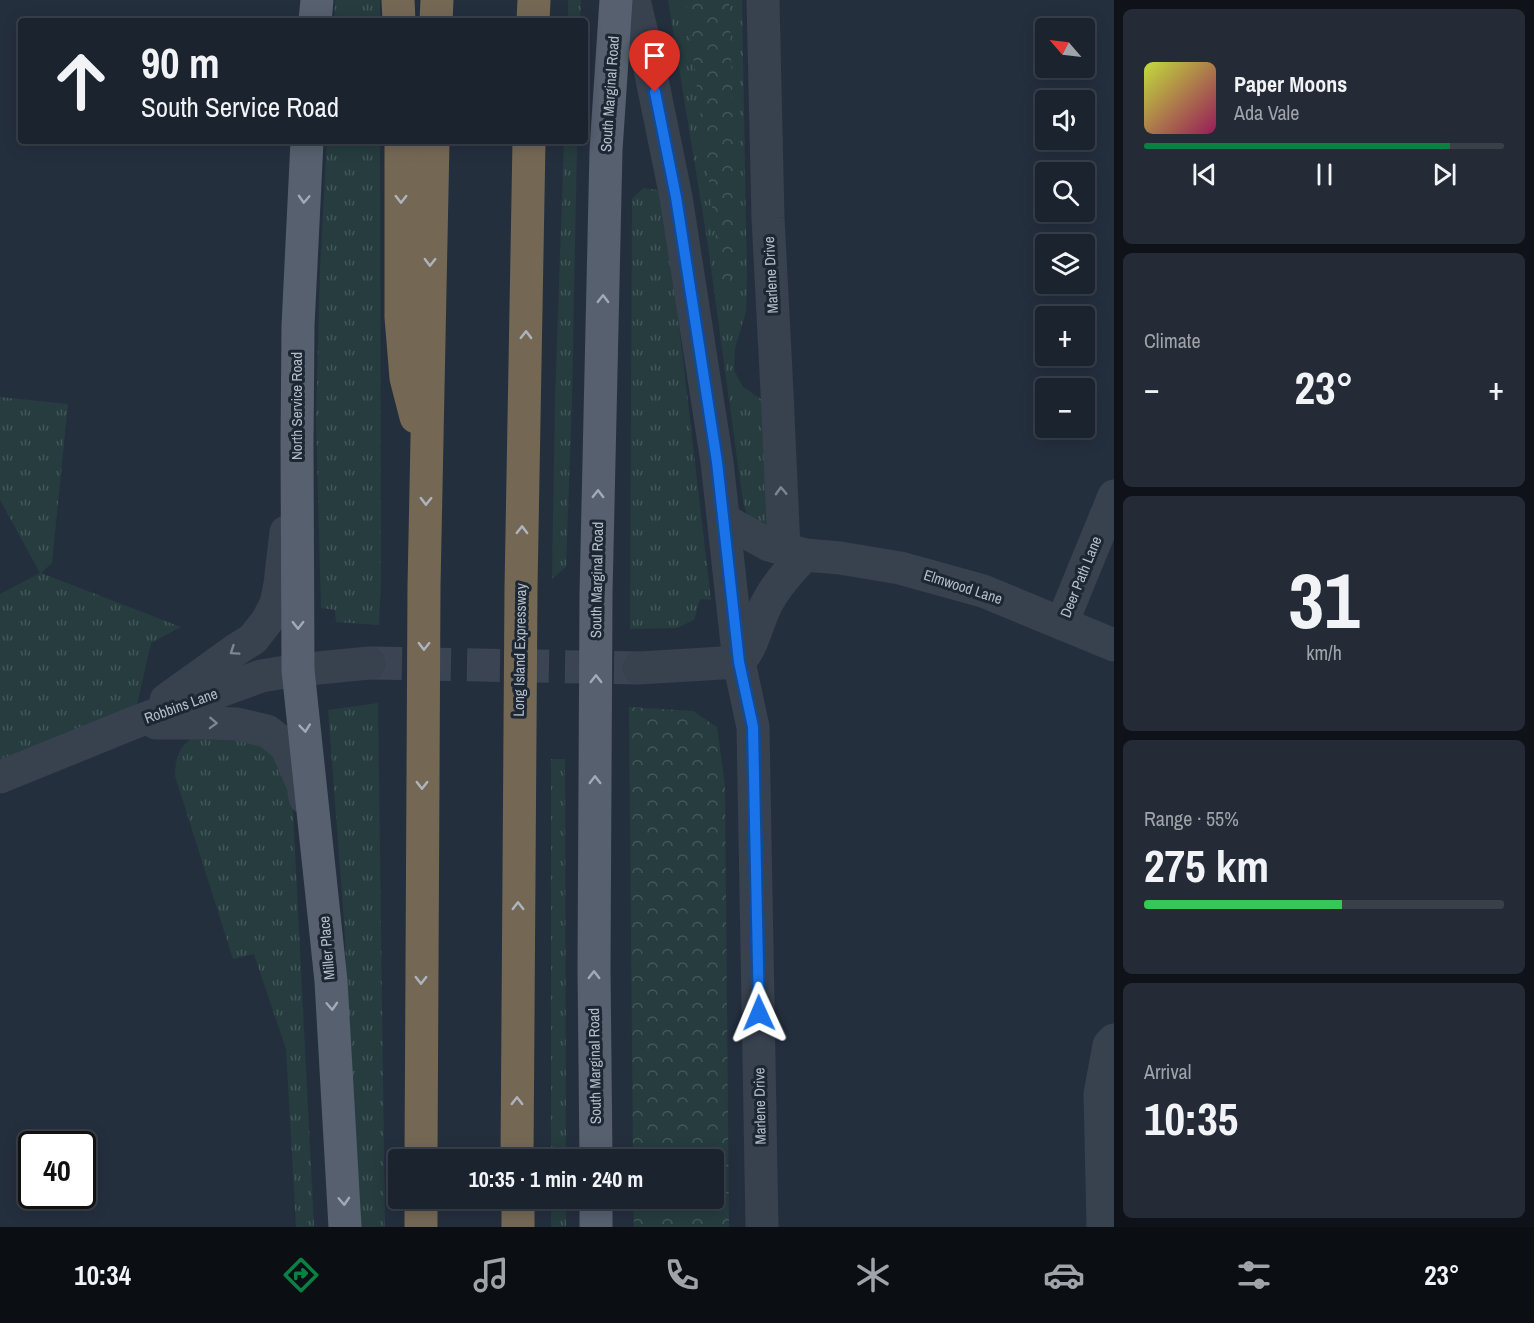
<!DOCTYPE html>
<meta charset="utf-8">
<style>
body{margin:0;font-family:"Archivo Narrow",sans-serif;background:#242b36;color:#f1f3f6;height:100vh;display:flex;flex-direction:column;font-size:22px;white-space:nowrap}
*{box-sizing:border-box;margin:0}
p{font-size:20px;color:#a0a4aa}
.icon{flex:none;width:33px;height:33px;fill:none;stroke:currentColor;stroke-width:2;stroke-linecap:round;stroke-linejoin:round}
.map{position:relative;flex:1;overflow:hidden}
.sheet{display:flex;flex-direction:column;gap:9px;padding:9px;background:#0f1319;width:420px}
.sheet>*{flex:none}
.banner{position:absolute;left:18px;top:18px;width:570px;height:126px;border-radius:6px;box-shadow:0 3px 15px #0003,0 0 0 2px #39404a;background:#1b232e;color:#f1f3f6;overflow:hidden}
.needle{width:39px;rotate:298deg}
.fabs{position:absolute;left:1035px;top:18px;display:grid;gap:12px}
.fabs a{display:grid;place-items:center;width:60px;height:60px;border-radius:6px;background:#1b232e;box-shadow:0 3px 15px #0003,0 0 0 2px #39404a;font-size:30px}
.speed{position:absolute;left:18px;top:1131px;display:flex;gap:12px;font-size:30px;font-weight:700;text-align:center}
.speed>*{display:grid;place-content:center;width:78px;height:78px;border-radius:50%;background:#1b232e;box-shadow:0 3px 15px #0003,0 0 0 2px #39404a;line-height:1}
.speed .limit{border:3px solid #111;border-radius:9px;background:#fff;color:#111}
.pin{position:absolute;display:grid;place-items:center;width:51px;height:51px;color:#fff;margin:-62px -26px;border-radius:50% 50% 50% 0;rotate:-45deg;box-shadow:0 0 6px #0007}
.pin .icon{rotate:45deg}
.me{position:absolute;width:66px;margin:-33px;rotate:359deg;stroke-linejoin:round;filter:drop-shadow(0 0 4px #0008)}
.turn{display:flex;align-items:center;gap:21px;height:126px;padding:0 24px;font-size:27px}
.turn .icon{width:78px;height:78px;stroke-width:2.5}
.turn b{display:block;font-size:42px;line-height:51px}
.big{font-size:45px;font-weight:800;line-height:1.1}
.sheet .card{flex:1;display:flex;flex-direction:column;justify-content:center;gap:9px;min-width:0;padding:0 21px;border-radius:9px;background:#242b36}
.sheet .dial{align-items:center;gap:0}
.dial b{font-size:78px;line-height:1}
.song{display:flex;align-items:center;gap:18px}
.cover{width:72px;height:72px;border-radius:9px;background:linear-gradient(135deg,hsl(70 70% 55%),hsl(330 70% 35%))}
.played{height:6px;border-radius:3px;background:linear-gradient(90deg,#0b8043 85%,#39404a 85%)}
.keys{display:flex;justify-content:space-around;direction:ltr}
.heat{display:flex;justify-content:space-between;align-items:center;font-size:33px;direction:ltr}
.charge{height:9px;border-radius:4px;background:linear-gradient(90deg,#34c759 55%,#39404a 0)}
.trip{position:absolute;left:388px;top:1149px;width:336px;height:60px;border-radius:6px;background:#1b232e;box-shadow:0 3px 15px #0003,0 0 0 2px #39404a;font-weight:800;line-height:60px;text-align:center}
.dock{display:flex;height:96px;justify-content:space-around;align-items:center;background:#0b0e12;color:#a0a4aa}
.dock .icon{width:42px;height:42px}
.dock .selected{color:#0b8043}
.dock b{font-size:27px;color:#f1f3f6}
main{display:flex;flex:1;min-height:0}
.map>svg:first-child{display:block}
</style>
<main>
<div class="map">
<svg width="1114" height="1227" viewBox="0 0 1114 1227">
<defs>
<pattern id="grass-tufts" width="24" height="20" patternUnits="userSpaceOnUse" patternTransform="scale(1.5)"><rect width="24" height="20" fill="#263c3f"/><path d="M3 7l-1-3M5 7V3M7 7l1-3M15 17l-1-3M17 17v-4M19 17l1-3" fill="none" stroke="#435659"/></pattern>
<pattern id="forest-crowns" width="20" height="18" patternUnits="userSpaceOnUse" patternTransform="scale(1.5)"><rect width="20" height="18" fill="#263c3f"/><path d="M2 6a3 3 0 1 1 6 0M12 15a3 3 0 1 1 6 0" fill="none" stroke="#435659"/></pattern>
</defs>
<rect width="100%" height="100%" fill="#242f3e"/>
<!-- grass -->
<g fill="url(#grass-tufts)">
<polygon points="335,0 380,0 380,21 334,21"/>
<polygon points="568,0 581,0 580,21 568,21"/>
<polygon points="668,0 742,0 747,279 746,312 735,348 734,370 742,386 762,400 770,529 750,524 743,502 708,246"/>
<polygon points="327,141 380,141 381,581 379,625 336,622 335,610 321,608 316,420 320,268"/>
<polygon points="564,141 577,141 572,401 566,567 552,579 555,399"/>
<polygon points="643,188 658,190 667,222 711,600 700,599 694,620 677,628 630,629 632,199"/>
<polygon points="0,397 68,404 52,563 41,573 181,627 151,643 133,723 0,771 0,594 40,573 0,500"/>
<polygon points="378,703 385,1227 359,1227 344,921 328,710"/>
<path d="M201 733 269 741 292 791 314 1227H296L286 1049 254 954 233 959 175 776C176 752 180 745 201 733Z"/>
<polygon points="551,759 565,759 566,1160 551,1159"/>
<rect x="551" y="1199" width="15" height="28"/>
</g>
<!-- forest -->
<g fill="url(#forest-crowns)">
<polygon points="686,0 729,0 737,224 735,267 723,293"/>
<polygon points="629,707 693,711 717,727 725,785 729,1227 634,1227 633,1199 714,1198 714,1160 633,1159"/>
</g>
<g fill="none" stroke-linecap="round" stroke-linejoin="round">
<!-- minor-tunnel -->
<polyline stroke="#3a4453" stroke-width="33" stroke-dasharray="33 16" stroke-linecap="butt" points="369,663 639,668"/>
<!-- minor -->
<g stroke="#38414e" stroke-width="33">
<polyline points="634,0 646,50 676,197 717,462 739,662 753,727 762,1227"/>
<polyline points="763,0 768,218 777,392 784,549"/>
<polyline points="724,520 769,545 805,555 840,558 900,568 983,591 1114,645"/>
<polyline points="1062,623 1114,496"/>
<path d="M739 662C754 646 757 622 767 603 777 584 790 570 805 555"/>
<polyline points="639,668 739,662"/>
<polyline points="166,700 237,649 253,639 267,621 276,604 280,584 286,532"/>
<polyline points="156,723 212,723 237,724 267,731 286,746 303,785 305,798"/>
<polyline points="0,777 133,723 261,676 298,670 369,663"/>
<polyline points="1103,1227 1100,1094 1109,1045 1114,1040"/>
</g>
<!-- major -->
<g stroke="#56606e" stroke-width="33">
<polyline points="315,21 317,0"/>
<polyline points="307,141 298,326 297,444 298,670 331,981 345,1227"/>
<polyline points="596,1160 594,969 596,594 606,150 616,0"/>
<polyline points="596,1198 596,1227"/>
</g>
<!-- highway -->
<g stroke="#746855" stroke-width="33">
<polyline points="398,0 399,21"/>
<polyline points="436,21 437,0"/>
<polyline points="533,21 534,0"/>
<polyline points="401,141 401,317 406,378 416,417"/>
<polyline points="421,1160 424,587 433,141"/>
<polyline points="517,1160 521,588 529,141"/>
<polyline points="421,1198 421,1227"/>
<polyline points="518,1198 518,1227"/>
</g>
</g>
<!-- one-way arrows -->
<defs><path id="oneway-chevron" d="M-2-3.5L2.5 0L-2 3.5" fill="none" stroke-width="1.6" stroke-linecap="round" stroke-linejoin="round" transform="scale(1.5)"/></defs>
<g stroke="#a1aab7">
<use href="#oneway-chevron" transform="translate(304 199) rotate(93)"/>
<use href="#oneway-chevron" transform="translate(603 299) rotate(-89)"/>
<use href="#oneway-chevron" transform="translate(598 494) rotate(-89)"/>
<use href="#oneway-chevron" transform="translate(298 625) rotate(90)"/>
<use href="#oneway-chevron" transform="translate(596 679) rotate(-90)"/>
<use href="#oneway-chevron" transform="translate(305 728) rotate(84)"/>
<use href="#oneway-chevron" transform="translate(595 780) rotate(-90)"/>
<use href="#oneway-chevron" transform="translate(594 975) rotate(-90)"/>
<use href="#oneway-chevron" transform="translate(332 1006) rotate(87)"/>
<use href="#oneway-chevron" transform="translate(344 1201) rotate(87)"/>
</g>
<g stroke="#aeb4bd">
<use href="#oneway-chevron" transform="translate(401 199) rotate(90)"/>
<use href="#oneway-chevron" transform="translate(430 262) rotate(91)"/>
<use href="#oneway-chevron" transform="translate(526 335) rotate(-89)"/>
<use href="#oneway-chevron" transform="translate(426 501) rotate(91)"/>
<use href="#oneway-chevron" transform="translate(522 530) rotate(-89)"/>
<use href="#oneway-chevron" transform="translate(424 646) rotate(91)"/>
<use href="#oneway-chevron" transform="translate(422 785) rotate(90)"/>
<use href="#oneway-chevron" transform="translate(518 906) rotate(-90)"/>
<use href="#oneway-chevron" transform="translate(421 980) rotate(90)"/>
<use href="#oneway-chevron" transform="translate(517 1101) rotate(-90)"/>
</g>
<g stroke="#7c8592">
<use href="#oneway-chevron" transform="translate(781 491) rotate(-92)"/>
<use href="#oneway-chevron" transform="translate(234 651) rotate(146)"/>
<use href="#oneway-chevron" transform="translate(213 723) rotate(2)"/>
</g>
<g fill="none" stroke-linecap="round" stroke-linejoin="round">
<!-- route casing -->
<g stroke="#114b97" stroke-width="15">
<polyline id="route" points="655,92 676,197 717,462 739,662 753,727 759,1013"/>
</g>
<!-- route -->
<use href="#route" stroke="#1a73e8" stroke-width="10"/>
</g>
<g text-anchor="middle" stroke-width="6" stroke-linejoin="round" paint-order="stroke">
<!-- street labels -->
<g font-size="15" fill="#b4bcc9" stroke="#1d2633">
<text transform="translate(610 94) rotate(-86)" y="5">South Marginal Road</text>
<text transform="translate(771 275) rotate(-93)" y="5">Marlene Drive</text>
<text transform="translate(297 406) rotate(-90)" y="5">North Service Road</text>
<text transform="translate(1081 577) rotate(-68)" y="5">Deer Path Lane</text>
<text transform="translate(597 580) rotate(-89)" y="5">South Marginal Road</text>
<text transform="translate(963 587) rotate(18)" y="5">Elmwood Lane</text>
<text transform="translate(520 650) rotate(-89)" y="5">Long Island Expressway</text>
<text transform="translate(181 706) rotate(-20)" y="5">Robbins Lane</text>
<text transform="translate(327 948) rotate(-95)" y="5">Miller Place</text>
<text transform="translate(595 1066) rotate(-91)" y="5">South Marginal Road</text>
<text transform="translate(760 1106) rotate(-91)" y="5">Marlene Drive</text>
</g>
</g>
</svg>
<div class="fabs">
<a><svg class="needle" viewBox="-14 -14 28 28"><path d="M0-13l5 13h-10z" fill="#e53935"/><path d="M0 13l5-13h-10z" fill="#a0a4aa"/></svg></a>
<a><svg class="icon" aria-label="sound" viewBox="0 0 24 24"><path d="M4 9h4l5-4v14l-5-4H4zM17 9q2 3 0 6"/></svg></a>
<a><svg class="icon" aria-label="search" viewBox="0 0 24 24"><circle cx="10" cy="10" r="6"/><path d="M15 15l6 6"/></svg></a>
<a><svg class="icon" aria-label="layers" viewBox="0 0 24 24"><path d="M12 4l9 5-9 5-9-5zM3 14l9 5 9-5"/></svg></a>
<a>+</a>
<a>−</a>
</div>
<div class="speed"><div class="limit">40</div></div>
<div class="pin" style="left:655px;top:92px;background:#d93025"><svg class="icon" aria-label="arrive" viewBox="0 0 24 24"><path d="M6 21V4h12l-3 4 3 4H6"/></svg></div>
<svg class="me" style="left:759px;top:1013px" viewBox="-20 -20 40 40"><path d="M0-17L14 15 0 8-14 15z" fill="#1a73e8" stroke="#fff" stroke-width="4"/></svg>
<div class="trip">10:35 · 1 min · 240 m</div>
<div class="banner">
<div class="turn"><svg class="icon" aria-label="ahead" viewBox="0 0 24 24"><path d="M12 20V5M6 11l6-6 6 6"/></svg><div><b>90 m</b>South Service Road</div></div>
</div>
</div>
<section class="sheet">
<div class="card">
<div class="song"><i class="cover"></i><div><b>Paper Moons</b><p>Ada Vale</p></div></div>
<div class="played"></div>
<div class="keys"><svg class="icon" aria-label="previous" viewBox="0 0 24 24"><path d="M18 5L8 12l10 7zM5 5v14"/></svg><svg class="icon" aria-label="pause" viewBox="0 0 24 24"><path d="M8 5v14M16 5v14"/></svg><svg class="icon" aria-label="next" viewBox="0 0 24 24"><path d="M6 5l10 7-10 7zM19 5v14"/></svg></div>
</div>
<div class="card"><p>Climate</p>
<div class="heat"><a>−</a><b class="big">23°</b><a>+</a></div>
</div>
<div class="card dial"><b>31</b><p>km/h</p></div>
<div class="card"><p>Range · 55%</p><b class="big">275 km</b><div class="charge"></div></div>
<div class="card"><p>Arrival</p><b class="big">10:35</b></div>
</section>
</main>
<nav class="dock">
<b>10:34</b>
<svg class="icon selected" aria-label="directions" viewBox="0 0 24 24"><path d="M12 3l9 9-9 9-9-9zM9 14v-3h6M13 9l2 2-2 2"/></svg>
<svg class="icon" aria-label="music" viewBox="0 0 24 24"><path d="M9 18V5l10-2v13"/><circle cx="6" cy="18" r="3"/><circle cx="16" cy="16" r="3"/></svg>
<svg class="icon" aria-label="phone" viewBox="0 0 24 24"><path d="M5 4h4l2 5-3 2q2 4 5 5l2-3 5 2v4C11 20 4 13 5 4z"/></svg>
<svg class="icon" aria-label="climate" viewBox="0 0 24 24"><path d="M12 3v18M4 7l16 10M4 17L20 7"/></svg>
<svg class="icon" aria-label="car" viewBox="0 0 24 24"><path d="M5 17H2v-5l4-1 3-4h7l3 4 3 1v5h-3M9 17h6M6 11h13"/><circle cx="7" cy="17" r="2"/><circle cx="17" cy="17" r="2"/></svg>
<svg class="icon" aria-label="filters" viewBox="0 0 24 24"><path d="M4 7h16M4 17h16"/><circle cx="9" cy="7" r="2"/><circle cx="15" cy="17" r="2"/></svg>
<b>23°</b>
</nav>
